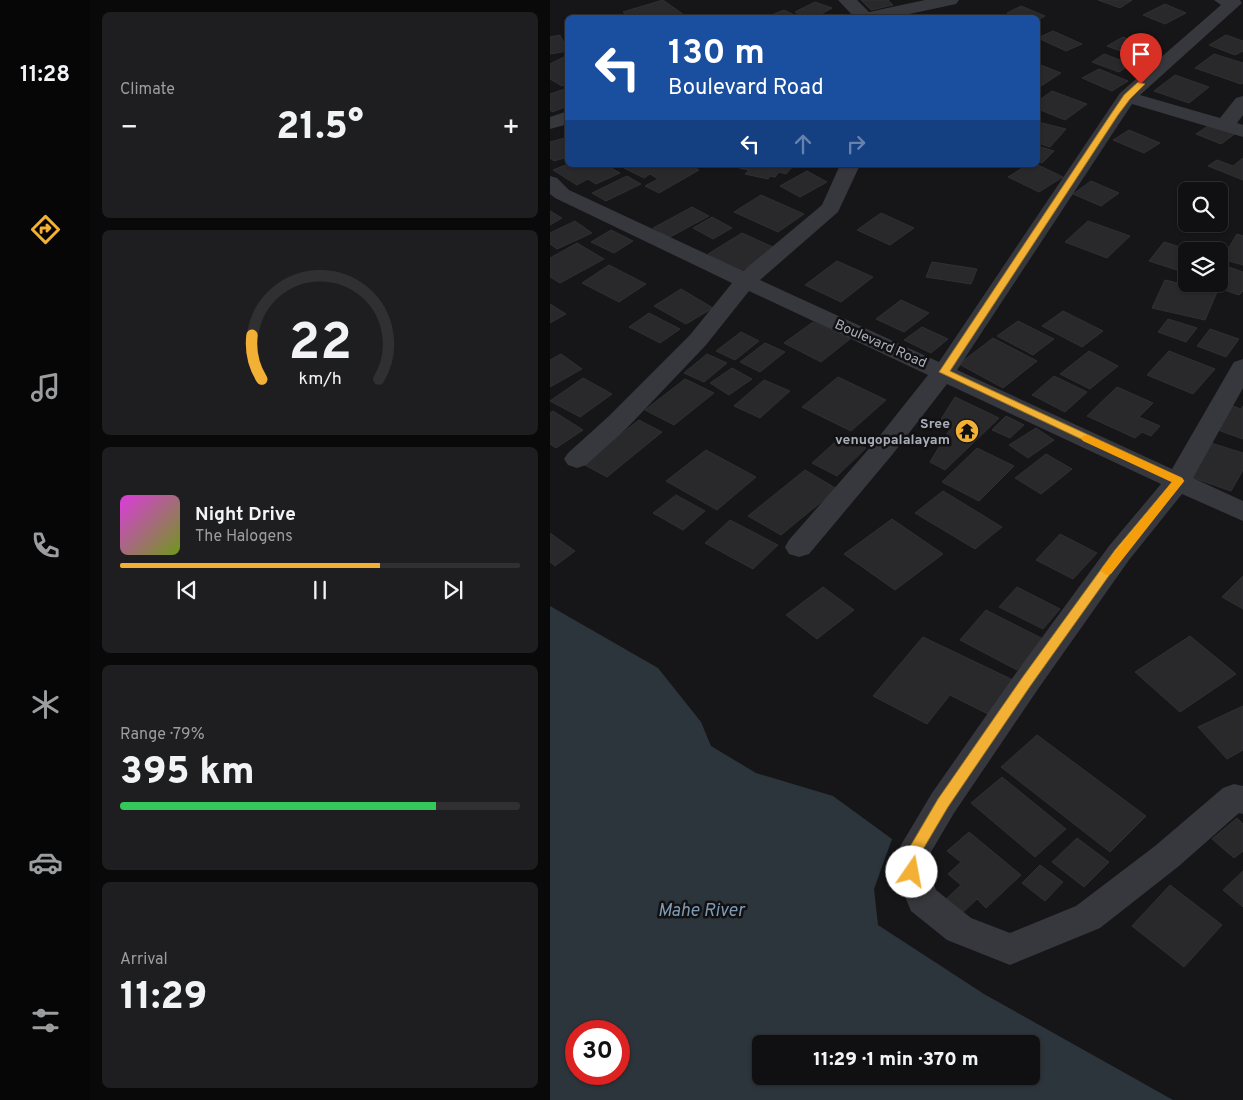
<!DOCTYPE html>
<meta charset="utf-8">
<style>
body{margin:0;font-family:Overpass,sans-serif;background:#1e1e20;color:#f1f3f6;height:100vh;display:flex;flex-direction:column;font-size:19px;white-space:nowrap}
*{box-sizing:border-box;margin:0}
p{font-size:16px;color:#9c9d9f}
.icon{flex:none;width:28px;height:28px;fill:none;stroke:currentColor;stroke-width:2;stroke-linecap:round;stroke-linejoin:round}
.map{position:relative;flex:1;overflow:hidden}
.side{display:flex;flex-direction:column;gap:12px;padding:12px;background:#09090a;width:460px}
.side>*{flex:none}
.hud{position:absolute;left:15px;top:15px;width:475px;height:152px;border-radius:8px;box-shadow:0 1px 4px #0004,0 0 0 1px #303032;background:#1a4fa0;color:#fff;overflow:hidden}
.controls{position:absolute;left:628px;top:182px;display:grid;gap:10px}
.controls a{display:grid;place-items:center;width:50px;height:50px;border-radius:8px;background:#101012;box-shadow:0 1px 4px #0004,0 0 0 1px #303032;font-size:25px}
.speed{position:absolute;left:15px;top:1020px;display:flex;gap:10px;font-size:25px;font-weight:700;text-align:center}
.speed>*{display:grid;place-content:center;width:65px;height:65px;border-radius:50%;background:#101012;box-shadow:0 1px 4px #0004,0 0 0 1px #303032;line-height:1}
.speed .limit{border:8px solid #d22;background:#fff;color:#111}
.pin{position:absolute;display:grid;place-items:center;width:42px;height:42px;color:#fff;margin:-51px -21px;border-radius:50% 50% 50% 0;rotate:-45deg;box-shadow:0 0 5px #0007}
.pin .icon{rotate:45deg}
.me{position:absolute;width:55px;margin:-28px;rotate:12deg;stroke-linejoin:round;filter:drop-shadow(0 0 4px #0008)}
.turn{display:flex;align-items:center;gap:18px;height:105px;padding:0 20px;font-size:22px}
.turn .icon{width:65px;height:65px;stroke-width:2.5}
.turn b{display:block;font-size:35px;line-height:42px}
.lanes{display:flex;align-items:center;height:48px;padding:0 20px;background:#0003;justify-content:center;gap:25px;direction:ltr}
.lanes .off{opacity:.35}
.big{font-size:38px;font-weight:800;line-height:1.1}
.side .tile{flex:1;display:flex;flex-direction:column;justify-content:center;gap:8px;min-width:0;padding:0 18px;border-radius:8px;background:#1e1e20}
.side .dial{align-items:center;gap:0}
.dial svg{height:130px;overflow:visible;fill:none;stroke:#303032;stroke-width:7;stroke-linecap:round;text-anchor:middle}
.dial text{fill:#f1f3f6;stroke:none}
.song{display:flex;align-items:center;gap:15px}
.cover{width:60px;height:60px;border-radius:8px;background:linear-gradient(135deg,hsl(300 70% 55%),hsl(80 70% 35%))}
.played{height:5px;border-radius:2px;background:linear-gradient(90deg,#f2b134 65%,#303032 65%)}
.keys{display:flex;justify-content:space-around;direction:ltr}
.heat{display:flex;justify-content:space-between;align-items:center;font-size:28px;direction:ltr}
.charge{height:8px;border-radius:4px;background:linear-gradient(90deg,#34c759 79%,#303032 0)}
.trip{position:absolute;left:202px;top:1035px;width:288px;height:50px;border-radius:8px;background:#101012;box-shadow:0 1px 4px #0004,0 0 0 1px #303032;font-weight:800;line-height:50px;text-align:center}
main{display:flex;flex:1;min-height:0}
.tab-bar{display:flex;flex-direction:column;width:90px;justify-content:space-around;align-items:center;background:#060607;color:#9c9d9f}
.tab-bar .icon{width:35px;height:35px}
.tab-bar .on{color:#f2b134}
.tab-bar b{font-size:22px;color:#f1f3f6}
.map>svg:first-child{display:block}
</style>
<main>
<nav class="tab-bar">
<b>11:28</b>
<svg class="icon on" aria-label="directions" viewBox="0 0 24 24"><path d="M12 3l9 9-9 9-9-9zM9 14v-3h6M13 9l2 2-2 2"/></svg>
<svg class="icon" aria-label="music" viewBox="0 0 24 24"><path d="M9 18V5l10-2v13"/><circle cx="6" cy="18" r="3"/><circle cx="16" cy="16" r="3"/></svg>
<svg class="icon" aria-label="phone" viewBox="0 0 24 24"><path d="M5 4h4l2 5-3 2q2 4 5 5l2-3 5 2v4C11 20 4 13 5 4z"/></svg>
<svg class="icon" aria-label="climate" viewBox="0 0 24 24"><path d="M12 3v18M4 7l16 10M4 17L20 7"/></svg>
<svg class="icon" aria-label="car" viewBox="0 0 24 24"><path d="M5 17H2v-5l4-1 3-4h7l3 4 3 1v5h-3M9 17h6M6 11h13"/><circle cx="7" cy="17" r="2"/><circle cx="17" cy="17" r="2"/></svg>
<svg class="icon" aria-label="filters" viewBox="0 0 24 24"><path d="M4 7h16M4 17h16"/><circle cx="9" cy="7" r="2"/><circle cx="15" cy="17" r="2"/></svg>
</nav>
<section class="side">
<div class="tile"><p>Climate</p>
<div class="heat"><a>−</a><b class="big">21.5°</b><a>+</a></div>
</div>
<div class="tile dial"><svg viewBox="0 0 100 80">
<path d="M14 69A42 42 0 1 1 86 69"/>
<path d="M14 69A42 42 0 0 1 8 42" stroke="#f2b134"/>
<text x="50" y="56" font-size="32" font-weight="700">22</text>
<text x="50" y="72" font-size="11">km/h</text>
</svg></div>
<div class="tile">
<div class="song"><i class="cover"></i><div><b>Night Drive</b><p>The Halogens</p></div></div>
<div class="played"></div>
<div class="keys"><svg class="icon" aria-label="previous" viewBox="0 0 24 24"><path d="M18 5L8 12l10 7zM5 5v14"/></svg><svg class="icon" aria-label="pause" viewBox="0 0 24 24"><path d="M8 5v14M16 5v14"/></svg><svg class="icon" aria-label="next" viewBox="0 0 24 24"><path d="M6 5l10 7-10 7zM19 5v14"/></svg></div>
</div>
<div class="tile"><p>Range · 79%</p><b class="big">395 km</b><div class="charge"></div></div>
<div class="tile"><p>Arrival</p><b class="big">11:29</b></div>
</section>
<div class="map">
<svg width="693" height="1100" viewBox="0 0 693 1100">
<rect width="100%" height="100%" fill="#161618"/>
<!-- water -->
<path fill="#2c353c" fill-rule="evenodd" d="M0 606 108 668 151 722 161 746 206 773 283 796 342 839 324 889 328 925 434 994 623 1100H0ZM26 1031H69V1074H26ZM211 1044H481V1076H211Z"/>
<!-- building -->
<g fill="#29292c" stroke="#303034">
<polygon points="113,0 134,15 126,18 80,18 73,12"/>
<polygon points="311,0 338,0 343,5 321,10"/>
<polygon points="548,0 582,0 570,8"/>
<polygon points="265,2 282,8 264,18 258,18 245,12"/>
<polygon points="615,4 636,13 615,24 593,15"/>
<polygon points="471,6 495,16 488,20 488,18 466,18 457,13"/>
<polygon points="234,10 250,18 214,18"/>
<polygon points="503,31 532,44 516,51 488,38"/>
<polygon points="10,35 18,51 0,54 0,37"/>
<polygon points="676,35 693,41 693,51 685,55 659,45"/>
<polygon points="573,37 599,47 584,56 557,46"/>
<polygon points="554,54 581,64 569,72 542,62"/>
<polygon points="664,54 693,63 693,83 691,84 645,68"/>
<polygon points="18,55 18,83 12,86 0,79 0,64"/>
<polygon points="488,64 511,73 491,86 488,85"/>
<polygon points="549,69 578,81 562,91 532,78"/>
<polygon points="625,75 659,87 639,103 604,91"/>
<polygon points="18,88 18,106 2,112 0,110 0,94"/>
<polygon points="502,91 537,104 515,120 488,109 488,101"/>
<polygon points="488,122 516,129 500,147 488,143"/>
<polygon points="661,124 686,133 671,144 646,134"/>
<polygon points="579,130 610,143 594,153 563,140"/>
<polygon points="18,137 18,157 4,161 0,158 0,142"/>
<polygon points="488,146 504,151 492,163 488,162"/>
<polygon points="693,158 693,180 658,166 667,160 683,166"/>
<polygon points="18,164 56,165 70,173 46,184 38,179 27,185 3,170"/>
<polygon points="78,165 150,165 145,168 149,170 109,193 95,186 108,179 100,174 94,178 74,168"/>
<polygon points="192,165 244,165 236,174 229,172 225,177 220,176 218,179 195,174 199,170 189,168"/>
<polygon points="477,165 488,165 513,177 489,192 458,177"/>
<polygon points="257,171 277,182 250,197 230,186"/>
<polygon points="77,176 91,184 56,201 42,193"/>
<polygon points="541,181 569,193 551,206 523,194"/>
<polygon points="211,195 254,214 228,232 184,212"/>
<polygon points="142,207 159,216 120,237 103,228"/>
<polygon points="0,211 12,218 0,225"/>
<polygon points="331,213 364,228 340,245 307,230"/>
<polygon points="162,217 182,228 163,239 143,228"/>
<polygon points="25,221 42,233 7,249 0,244 0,233"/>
<polygon points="538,221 580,236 557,258 515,242"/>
<polygon points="61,230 83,241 64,253 41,242"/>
<polygon points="192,233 225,248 191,271 158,254"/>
<polygon points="687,234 693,236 693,265 672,259"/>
<polygon points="614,242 643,251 636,251 636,273 599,261"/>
<polygon points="27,243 54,259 10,283 0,277 0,258"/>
<polygon points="287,261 323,277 291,302 255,285"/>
<polygon points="382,262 427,269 421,284 376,277"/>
<polygon points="59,265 96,284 69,302 32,283"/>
<polygon points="676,266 693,272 693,291 689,295 660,285 669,284 669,274"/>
<polygon points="615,280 667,292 655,320 602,308"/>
<polygon points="131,289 163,308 136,324 104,306"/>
<polygon points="351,300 379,313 354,332 326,319"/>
<polygon points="0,304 16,314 0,323"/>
<polygon points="513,311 553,331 532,347 492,326"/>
<polygon points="99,313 130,329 110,343 79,327"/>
<polygon points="618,319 647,328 636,342 608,332"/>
<polygon points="468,321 504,339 483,355 447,336"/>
<polygon points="263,322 300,339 271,362 234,343"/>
<polygon points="372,327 398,339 381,353 354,340"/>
<polygon points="660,329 689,339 676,357 647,346"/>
<polygon points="191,332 209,341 185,360 166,351"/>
<polygon points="443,338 487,361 453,388 409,364"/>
<polygon points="215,343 235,352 210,372 190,362"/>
<polygon points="539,351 568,366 540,389 510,374"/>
<polygon points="619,351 665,369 643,394 597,375"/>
<polygon points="11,354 32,369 0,387 0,360"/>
<polygon points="157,354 177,363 154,382 134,373"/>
<polygon points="182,368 202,379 179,395 160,383"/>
<polygon points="504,376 537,392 515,412 482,395"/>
<polygon points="288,377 336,400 301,431 252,407"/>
<polygon points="33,378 62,394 30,417 0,401"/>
<polygon points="135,379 164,393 124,425 95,410"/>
<polygon points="214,380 240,391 210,418 184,406"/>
<polygon points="567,387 603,403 589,417 610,426 601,436 592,432 585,438 537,416"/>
<polygon points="405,397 449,418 395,470 380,462 400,429 388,424"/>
<polygon points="680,405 691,409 693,406 693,439 665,429"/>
<polygon points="3,411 33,430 6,448 0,444 0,413"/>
<polygon points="456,416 474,425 460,438 442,430"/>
<polygon points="89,420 112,432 57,477 33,464"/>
<polygon points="486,428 504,440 478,458 459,445"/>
<polygon points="292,436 316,448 287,476 262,463"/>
<polygon points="661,443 693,453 693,470 681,491 641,477"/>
<polygon points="427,448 464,466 429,501 392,482"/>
<polygon points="156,450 206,477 167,510 116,481"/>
<polygon points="496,454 522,469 491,494 465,478"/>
<polygon points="255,470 287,489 231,535 198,516"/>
<polygon points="393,491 452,527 425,549 365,513"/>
<polygon points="126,495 155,511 133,530 103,513"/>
<polygon points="342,519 393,554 345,590 294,554"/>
<polygon points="180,520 228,545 203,569 155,543"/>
<polygon points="0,533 25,551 5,566 0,562"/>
<polygon points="510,534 547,553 523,579 486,560"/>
<polygon points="693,576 693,609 672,597"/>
<polygon points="273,587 304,610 267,639 236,615"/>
<polygon points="467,587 510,609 493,629 449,607"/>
<polygon points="436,610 493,639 467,670 410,640"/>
<polygon points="640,636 686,674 630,712 585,672"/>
<polygon points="373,637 463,680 438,714 400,695 377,724 323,696"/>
<polygon points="693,706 693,750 677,759 648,727"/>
<polygon points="487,735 596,816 560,852 451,767"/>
<polygon points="452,777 516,829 485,857 421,803"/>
<polygon points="687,818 693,824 693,851 684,858 662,839"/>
<polygon points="419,832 471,875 436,908 427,899 410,915 394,901 411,885 398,874 411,862 397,851"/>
<polygon points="527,838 559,862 534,887 502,862"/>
<polygon points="490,865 513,882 495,901 472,883"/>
<polygon points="693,871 693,907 673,890"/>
<polygon points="620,885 672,925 634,967 582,926"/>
</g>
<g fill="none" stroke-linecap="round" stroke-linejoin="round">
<!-- minor -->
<g fill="#37383d" fill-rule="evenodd">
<polygon points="288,0 307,0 319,12 375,0 409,0 406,4 341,18 305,18"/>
<polygon points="664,0 690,0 692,3 590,95 670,118 686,98 693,96 693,115 687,123 693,125 693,137 582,104 407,370 622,469 681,367 684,362 693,359 693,388 643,478 693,501 693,521 632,494 579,560 488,689 404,813 381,852 379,872 386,890 421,918 460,933 526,906 605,846 673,788 684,784 693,786 693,814 689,813 629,866 550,928 460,965 397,940 361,911 345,872 348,850 382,793 466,673 559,546 611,484 397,384 342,455 259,554 249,557 239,554 235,547 239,540 324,443 378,375 199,291 156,345 77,428 36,465 27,468 18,465 14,459 18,453 59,416 140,335 182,283 5,198 0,194 0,176 7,178 19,190 193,271 272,205 290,165 310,165 288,212 210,280 389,362 570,93 671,5"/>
<polygon points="18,111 18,124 0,129 0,117"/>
</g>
</g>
<!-- route -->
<polygon fill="#f2b134" stroke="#9d7322" points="588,82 595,84 580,99 568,115 400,371 632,478 634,481 573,556 481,685 398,807 372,851 367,876 362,878 357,876 355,872 358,850 388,799 472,678 565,550 622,482 389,372 561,114 574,95"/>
<!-- slow -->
<polygon fill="#f59e0b" points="537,435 632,478 634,481 561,574 556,575 551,571 552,568 622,482 533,441 531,438 533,436"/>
<!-- icons -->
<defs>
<g id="temple-disc" transform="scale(1.25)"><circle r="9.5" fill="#f2b134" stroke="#111113"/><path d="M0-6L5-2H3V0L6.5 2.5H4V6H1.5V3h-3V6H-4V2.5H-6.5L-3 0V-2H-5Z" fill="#111"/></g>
</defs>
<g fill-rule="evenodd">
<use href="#temple-disc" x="417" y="431"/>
</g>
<g text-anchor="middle" stroke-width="5" stroke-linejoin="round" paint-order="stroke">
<!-- street labels -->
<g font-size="14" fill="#a8adb8" stroke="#111113">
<text transform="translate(331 343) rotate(24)" y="5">Boulevard Road</text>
</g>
<!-- poi labels -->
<g font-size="14" font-weight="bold" fill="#a8adb8" stroke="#111113" text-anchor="end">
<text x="400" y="428">Sree<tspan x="400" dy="16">venugopalalayam</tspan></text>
</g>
<!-- near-water labels -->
<g font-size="18" font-style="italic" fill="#7f9bb3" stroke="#111113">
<text x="151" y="916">Mahe River</text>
</g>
</g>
</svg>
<div class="controls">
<a><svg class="icon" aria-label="search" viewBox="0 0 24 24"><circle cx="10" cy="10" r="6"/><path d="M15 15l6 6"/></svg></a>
<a><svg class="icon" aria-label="layers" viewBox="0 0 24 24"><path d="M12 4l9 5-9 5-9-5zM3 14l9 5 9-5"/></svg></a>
</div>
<div class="speed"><div class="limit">30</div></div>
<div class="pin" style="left:591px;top:84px;background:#d93025"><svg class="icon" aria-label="arrive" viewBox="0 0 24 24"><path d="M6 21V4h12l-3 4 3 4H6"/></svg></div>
<svg class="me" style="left:362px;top:872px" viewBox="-20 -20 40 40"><circle r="19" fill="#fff"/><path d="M0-13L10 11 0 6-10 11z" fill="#f2b134"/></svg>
<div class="trip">11:29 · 1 min · 370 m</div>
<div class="hud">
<div class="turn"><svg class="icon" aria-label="left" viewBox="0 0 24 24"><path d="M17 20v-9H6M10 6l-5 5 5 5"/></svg><div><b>130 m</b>Boulevard Road</div></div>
<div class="lanes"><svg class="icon" aria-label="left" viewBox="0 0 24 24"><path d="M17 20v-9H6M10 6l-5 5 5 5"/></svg><svg class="icon off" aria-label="ahead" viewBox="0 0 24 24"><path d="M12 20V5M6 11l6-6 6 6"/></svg><svg class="icon off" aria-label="right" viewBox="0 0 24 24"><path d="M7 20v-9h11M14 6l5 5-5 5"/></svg></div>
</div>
</div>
</main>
